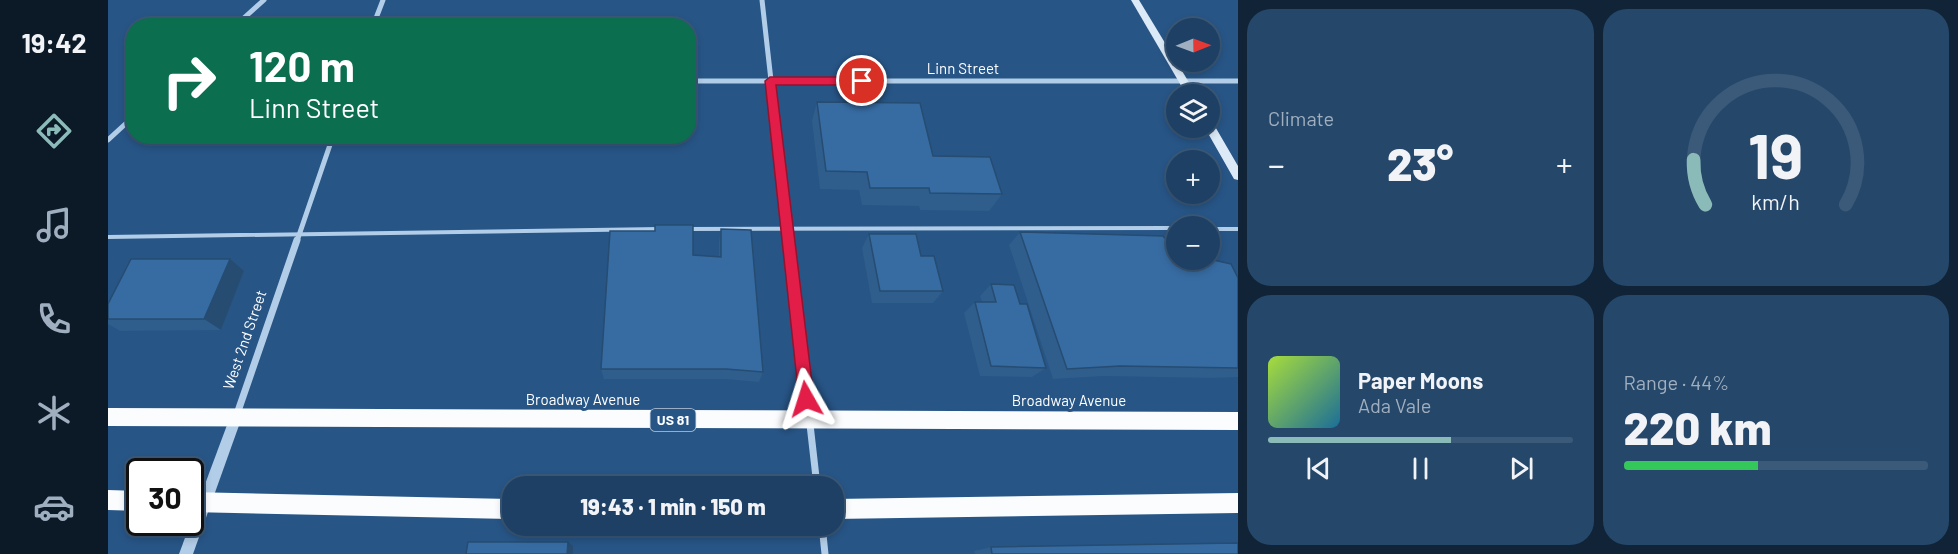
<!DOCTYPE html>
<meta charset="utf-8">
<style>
body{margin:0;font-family:Barlow,sans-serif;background:#25476a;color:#f1f3f6;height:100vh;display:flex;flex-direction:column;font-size:22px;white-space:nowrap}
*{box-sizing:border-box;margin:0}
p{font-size:20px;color:#a0afbf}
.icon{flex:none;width:33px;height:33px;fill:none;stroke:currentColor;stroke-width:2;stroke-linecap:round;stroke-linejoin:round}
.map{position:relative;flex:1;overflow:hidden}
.side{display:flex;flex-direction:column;gap:9px;padding:9px;background:#102337;width:720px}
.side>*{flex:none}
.guide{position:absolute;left:18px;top:18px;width:570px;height:126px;border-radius:24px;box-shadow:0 3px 9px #0003,0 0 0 2px #3b5978;background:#0b6e4f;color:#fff;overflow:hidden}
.needle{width:39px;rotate:89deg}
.fabs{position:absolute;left:1058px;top:18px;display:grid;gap:12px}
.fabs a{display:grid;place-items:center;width:54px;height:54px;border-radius:50%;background:#1d4064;box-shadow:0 3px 9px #0003,0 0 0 2px #3b5978;font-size:30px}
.speed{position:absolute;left:18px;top:458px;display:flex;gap:12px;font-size:30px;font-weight:700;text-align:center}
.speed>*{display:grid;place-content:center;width:78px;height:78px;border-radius:50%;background:#1d4064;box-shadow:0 3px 9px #0003,0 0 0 2px #3b5978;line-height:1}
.speed .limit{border:3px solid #111;border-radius:9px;background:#fff;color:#111}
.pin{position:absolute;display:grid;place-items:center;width:51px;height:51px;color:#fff;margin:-26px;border:3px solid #fff;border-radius:50%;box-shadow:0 2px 6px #0007}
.me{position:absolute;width:66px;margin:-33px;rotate:354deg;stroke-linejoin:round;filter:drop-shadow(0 0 4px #0008)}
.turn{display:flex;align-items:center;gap:21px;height:126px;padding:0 24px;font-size:27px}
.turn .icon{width:78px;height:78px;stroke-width:2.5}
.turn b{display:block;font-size:42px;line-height:51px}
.big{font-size:45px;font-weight:800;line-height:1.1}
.side .widget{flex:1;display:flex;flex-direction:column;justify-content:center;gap:9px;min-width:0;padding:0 21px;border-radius:24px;background:#25476a}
.side .dial{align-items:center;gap:0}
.dial svg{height:156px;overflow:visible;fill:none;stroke:#3b5978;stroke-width:7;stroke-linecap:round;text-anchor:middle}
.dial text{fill:#f1f3f6;stroke:none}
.song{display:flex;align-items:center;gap:18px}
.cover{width:72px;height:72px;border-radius:9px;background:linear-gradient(135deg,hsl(80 70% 55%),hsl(200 70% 35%))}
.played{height:6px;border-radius:3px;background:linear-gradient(90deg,#8bbbb9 60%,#3b5978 60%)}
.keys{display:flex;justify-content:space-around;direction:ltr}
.heat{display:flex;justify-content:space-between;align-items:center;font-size:33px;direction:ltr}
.charge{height:9px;border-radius:4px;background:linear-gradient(90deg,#34c759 44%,#3b5978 0)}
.side .tiles{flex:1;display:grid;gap:9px;grid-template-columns:repeat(2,1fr)}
.trip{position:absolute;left:394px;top:476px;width:342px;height:60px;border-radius:24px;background:#1d4064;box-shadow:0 3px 9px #0003,0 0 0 2px #3b5978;font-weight:800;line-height:60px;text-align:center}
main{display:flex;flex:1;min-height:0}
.tabs{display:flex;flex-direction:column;width:108px;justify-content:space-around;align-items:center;background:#0c1a28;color:#a0afbf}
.tabs .icon{width:42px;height:42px}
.tabs .on{color:#8bbbb9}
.tabs b{font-size:27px;color:#f1f3f6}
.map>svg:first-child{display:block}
</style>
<main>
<nav class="tabs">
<b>19:42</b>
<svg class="icon on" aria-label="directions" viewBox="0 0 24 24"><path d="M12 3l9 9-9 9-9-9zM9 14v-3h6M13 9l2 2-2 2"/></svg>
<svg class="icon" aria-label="music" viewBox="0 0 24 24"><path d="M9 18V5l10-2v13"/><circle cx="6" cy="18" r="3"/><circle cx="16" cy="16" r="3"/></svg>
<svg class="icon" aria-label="phone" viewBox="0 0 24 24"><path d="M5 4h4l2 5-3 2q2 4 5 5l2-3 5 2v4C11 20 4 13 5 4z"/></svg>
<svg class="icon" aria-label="climate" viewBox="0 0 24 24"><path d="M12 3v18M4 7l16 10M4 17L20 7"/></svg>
<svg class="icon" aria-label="car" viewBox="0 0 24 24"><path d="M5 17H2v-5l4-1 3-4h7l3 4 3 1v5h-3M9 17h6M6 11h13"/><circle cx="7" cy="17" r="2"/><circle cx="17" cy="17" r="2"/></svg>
</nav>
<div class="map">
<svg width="1130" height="554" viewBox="0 0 1130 554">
<rect width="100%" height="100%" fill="#275586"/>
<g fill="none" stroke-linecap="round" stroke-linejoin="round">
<!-- service -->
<g stroke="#b2cde8" stroke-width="4">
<polyline points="579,229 1068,228"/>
<polyline points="1101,229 1130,229"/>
<polyline points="0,237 552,229"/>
</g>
<!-- minor-far1 -->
<g stroke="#b2cde8" stroke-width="5">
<polyline points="654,0 681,241"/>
<polyline points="127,26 156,0"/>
<polyline points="265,26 275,0"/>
<polyline points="580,81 1130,81"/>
<polyline points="0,140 26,116"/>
<polyline points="189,241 225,136"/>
</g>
<!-- minor -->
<g stroke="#b2cde8" stroke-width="7">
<polyline points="681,240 709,486"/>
<polyline points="129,414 189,240"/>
<polyline points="714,525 717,554"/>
</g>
<!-- tertiary -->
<polygon fill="#b2cde8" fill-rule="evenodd" points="128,411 132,413 134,417 85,554 71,554 122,417 124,413"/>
<!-- secondary -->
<g fill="#dce9f7" fill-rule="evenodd">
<polygon points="1023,0 1031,0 1088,94 1078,94"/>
<polygon points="1101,122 1105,123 1130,166 1130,180 1126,179 1097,128 1101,128"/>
</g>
<!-- trunk -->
<g fill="#fafcfe" fill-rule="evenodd">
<polygon points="0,408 1130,412 1130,430 0,426"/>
<polygon points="0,490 32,491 32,511 0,510"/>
<polygon points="82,492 405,499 405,519 82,512"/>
<polygon points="1130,493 1130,513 726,519 726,499"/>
</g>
</g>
<!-- wall -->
<g fill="#2f5d8c">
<polygon points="709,102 825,156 894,194 881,211 812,210 811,206 754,205 751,190 712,189 704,121"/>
<polygon points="613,229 655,372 651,382 616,379 496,379 493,369 547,231 585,255 611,257 611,242"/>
<polygon points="912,232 1068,251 1130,278 1130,377 1104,378 996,376 945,379 901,245"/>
<polygon points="761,234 813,256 835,291 825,303 764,303 754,248"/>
<polygon points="136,271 113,330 12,331 0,324 0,304"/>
<polygon points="883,284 912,304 938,368 924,377 872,376 856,313 867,302 874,302 872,296"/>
<polygon points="883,547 1130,554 867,554 866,551"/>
</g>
<!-- shaded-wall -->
<g fill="#264c72">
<polygon points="122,259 136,271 113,330 96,319"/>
<polygon points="460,542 465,546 465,554 459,554"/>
</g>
<!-- building -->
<g fill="#376ca3" stroke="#264c72" stroke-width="1.5">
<polygon points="709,102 812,103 825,156 882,157 894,194 822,193 821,188 762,188 759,172 718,171"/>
<polygon points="547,225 585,225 585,255 613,257 613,229 643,230 655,372 618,369 493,369 502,231 547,231"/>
<polygon points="912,232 1055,236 1068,251 1068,260 1101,260 1101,259 1123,264 1130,278 1130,368 1012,366 959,369"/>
<polygon points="761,234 808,234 813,256 826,256 835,291 772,291"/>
<polygon points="23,259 122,259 96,319 0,319 0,304"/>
<polygon points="883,284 906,285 912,304 919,304 938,368 883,366 867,302 888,302"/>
<polygon points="360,542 460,542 459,554 358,554"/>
<polygon points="1130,543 1130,554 884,554 883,547"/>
</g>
<!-- route -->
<polygon fill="#e11d48" stroke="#92132f" stroke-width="1.5" points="662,77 754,77 759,81 754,85 668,85 706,399 704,404 698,406 693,404 691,399 657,81"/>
<g text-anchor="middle" stroke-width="6" stroke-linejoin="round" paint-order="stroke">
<!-- shield labels -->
<rect fill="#275586" stroke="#beccdb" stroke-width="1.5" x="542.5" y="409" width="45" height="22" rx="4.5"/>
<g font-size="14" font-weight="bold" fill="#fff">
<text x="565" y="425">US 81</text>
</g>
<!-- street labels -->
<g font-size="15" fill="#fff" stroke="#275586">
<text x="855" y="74">Linn Street</text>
<text transform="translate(137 340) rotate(-71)" y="5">West 2nd Street</text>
<text x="475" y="405">Broadway Avenue</text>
<text x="961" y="406">Broadway Avenue</text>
</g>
</g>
</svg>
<div class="fabs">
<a><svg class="needle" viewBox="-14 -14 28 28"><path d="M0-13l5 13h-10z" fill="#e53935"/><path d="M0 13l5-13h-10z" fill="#a0afbf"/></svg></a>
<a><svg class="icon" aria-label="layers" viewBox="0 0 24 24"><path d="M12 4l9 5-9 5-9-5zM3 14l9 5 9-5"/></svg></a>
<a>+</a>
<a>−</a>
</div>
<div class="speed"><div class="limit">30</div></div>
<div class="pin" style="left:754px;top:81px;background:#d93025"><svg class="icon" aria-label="arrive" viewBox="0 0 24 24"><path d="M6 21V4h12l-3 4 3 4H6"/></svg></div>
<svg class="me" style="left:698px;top:399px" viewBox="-20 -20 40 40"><path d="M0-17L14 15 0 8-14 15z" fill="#e11d48" stroke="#fff" stroke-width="4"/></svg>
<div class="trip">19:43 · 1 min · 150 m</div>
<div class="guide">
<div class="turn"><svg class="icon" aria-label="right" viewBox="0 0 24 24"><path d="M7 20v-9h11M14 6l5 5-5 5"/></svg><div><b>120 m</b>Linn Street</div></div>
</div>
</div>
<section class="side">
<div class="tiles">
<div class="widget"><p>Climate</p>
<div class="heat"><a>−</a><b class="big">23°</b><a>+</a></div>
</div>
<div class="widget dial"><svg viewBox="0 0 100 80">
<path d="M14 69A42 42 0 1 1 86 69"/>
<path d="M14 69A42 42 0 0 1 8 46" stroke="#8bbbb9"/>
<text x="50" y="56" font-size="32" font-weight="700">19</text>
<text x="50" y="72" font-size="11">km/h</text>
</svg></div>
<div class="widget">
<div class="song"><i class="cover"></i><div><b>Paper Moons</b><p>Ada Vale</p></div></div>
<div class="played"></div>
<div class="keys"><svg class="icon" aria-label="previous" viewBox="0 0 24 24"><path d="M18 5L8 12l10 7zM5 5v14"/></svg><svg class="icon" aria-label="pause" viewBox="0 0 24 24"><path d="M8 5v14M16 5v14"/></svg><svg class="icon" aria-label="next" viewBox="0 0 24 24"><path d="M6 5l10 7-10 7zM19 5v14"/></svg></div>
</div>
<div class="widget"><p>Range · 44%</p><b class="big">220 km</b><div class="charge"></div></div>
</div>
</section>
</main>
